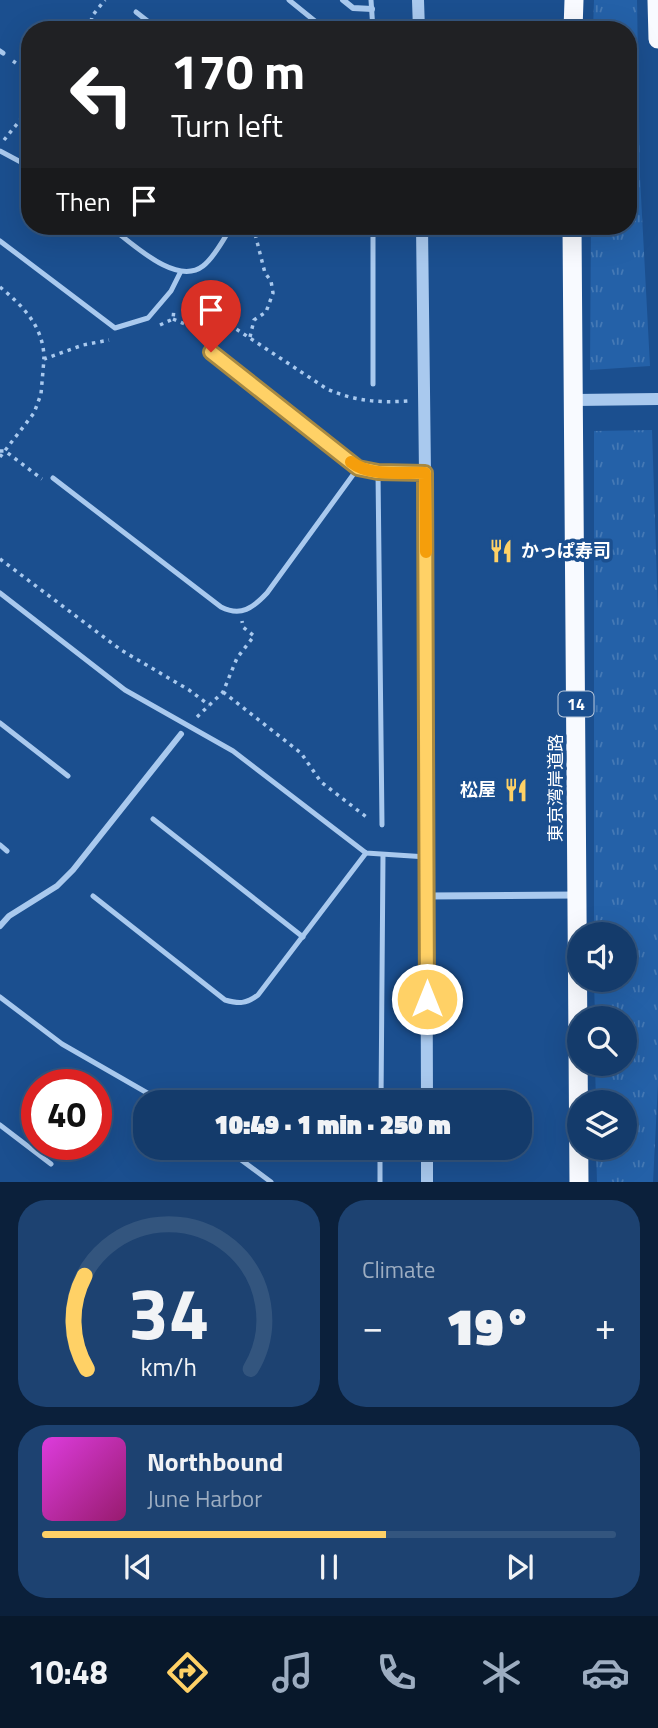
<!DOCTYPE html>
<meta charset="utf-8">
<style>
body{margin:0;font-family:"Titillium Web","Noto Sans JP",sans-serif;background:#1d4271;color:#f1f3f6;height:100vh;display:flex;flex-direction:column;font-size:26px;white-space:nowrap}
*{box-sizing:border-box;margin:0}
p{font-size:23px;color:#9dadc1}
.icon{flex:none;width:38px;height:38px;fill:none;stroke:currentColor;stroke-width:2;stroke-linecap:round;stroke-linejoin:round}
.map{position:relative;height:1182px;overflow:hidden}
.panel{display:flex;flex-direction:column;gap:18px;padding:18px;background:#0b203b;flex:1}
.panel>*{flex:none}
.hud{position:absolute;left:21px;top:21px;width:616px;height:214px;border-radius:28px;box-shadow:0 7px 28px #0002,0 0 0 2px #33557e;background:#202124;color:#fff;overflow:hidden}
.fabs{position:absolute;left:567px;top:922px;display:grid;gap:14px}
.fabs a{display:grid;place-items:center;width:70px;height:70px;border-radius:50%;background:#143b6b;box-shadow:0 7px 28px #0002,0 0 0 2px #33557e;font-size:35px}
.speed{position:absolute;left:21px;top:1069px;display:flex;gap:14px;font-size:35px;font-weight:700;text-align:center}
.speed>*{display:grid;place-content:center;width:91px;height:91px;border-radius:50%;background:#143b6b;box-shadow:0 7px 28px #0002,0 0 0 2px #33557e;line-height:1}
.speed .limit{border:10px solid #d22;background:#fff;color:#111}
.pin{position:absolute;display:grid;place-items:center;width:60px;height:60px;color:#fff;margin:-72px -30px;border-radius:50% 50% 50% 0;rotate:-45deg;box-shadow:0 0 7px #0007}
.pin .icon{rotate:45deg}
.me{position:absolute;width:77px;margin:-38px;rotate:0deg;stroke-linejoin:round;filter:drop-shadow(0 0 5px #0008)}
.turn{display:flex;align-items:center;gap:24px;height:147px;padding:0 35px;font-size:32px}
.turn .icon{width:91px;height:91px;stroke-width:2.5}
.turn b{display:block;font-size:49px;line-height:60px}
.then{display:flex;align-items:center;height:66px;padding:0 35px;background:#0003;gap:14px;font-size:26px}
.big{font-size:52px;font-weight:800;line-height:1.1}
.panel .widget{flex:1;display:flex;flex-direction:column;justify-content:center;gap:10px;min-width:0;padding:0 24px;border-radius:28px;background:#1d4271}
.panel .dial{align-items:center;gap:0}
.dial svg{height:182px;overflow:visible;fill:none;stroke:#33557e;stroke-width:7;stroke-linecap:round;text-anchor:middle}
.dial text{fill:#f1f3f6;stroke:none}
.song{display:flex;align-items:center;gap:21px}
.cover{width:84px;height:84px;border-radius:10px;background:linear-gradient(135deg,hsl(300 70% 55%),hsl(320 70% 35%))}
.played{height:7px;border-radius:4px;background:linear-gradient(90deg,#ffd166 60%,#33557e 60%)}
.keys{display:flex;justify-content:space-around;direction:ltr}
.heat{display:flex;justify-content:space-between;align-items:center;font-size:38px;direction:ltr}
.panel .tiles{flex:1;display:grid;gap:18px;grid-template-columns:1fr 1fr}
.widget:last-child{grid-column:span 2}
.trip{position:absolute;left:133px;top:1090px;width:399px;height:70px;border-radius:28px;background:#143b6b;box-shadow:0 7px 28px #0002,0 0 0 2px #33557e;font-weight:800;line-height:70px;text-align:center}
.tab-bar{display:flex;height:112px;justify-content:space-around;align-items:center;background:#08182b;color:#9dadc1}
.tab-bar .icon{width:49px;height:49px}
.tab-bar .on{color:#ffd166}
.tab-bar b{font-size:32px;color:#f1f3f6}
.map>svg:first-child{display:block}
</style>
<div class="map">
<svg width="658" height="1182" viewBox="0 0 658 1182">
<defs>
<pattern id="grass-tufts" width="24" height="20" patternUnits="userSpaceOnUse" patternTransform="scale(1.75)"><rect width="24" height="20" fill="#2461a8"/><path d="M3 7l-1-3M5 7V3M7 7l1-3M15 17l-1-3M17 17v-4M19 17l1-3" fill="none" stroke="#4579b5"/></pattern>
</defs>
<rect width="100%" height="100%" fill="#1b4f8f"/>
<!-- grass -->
<g fill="url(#grass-tufts)">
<polygon points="594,0 637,0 640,177 650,366 590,370 591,226 628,226 628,30 593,30"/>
<polygon points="652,430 658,612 658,1084 653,1182 597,1182 596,1148 625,1148 625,1102 596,1102 595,1064 625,1064 625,1018 595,1018 594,980 625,980 625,934 594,934 594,431"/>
</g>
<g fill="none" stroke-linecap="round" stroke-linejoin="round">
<!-- path -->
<g stroke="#a9c9ee" stroke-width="3.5" stroke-dasharray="3.5 5" stroke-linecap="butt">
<polyline points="90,30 92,16 105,0"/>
<polyline points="13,61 30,73"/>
<polyline points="4,140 30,108"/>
<path d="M0 287C23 306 44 327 44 359"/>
<path d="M173 319 185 324 221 319 327 389C354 401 379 403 408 401"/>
<polyline points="160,325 173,319 174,309"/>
<polyline points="250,337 254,320 266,312 273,293 271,281 265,273 253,226"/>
<polyline points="0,451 5,451 42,479"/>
<polyline points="0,457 34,413 41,394 44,359 83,345 109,340"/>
<polyline points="0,559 121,650 189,690 209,705"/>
<polyline points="223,692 301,753 321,782 369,819"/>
<polyline points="197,717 223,692 237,658 254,636 243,627 242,621"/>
</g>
<!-- service -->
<g stroke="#a9c9ee" stroke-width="5">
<polyline points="289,0 326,30"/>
<polyline points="371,0 373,30"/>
<polyline points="136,12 159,30"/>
<polyline points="0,51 3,53"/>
<polyline points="0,151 30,167"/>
<path d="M109 226C131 242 176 287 203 266 215 257 224 238 232 226"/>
<polyline points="0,241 115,328 148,318 171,291 180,273"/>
<polyline points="211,352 358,468 378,472 423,473"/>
<polyline points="373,384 373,226"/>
<polyline points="378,472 382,825"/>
<path d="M53 478 221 607C241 617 253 608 267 593L358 468"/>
<polyline points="0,593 125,690 233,751 366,853 427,857"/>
<polyline points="0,723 68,776"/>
<polyline points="153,819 303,937"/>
<polyline points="0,845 7,851"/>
<path d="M93 896 225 1000C239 1004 246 1004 258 995L366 853"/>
<polyline points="0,997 62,1044 163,1102"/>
<polyline points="381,1102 383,855"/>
<polyline points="0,1125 51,1164"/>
<polyline points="225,1148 271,1182"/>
<polyline points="380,1182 380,1148"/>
</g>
<!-- pedestrian -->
<g stroke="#a9c9ee" stroke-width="6">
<polyline points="343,0 353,8 372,9"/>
<polyline points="0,926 9,916 57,886 73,870 181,734"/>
</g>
<!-- minor -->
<polyline stroke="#a9c9ee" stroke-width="7" points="427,896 577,895"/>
<!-- tertiary -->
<g stroke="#a9c9ee" stroke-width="12">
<polyline points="418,0 419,30"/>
<polyline points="422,226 425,473 427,1102"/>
<polyline points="575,400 658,399"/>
<polyline points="427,1182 427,1148"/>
</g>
<!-- trunk -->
<g stroke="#f8faff" stroke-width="19">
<polyline points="657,0 658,39"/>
<polyline points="573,30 574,0"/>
<polyline points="572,226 579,1182"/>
</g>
</g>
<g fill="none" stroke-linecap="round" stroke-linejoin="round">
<!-- route casing -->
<g stroke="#a68842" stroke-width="18">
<polyline id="route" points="211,352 358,468 378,472 425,473 427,999"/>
</g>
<!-- route -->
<use href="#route" stroke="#ffd166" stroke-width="12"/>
<!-- slow -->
<path stroke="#f59e0b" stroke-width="12" d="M351 462C370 477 402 472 425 473L426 552"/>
</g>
<!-- icons -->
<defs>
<g id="restaurant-bare" transform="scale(1.89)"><path d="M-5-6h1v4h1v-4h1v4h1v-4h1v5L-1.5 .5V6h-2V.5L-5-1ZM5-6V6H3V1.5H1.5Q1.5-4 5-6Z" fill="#ffd166" stroke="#1b4f8f" stroke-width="2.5" paint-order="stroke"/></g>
</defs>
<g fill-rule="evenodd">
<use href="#restaurant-bare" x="501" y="551"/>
<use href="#restaurant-bare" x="516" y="790"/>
</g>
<g text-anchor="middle" stroke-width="7" stroke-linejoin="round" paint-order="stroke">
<!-- shield labels -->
<rect fill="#1b4f8f" stroke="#bbcadd" stroke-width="2" x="558.5" y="691.5" width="35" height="25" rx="5"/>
<g font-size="16" font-weight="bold" fill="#fff">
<text x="576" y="710">14</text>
</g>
<!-- poi labels -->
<g font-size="18" font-weight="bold" fill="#fff" stroke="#1b4f8f" text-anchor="start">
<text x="521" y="557">かっぱ寿司</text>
<text x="496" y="796" text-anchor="end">松屋</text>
</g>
<!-- street labels -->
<g font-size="18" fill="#fff" stroke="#1b4f8f">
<text transform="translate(556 788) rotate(-90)" y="6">東京湾岸道路</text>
</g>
</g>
</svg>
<div class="fabs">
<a><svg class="icon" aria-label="sound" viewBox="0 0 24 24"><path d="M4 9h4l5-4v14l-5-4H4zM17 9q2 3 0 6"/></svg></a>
<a><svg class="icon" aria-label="search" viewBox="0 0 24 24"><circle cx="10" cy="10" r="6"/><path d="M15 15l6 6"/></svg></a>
<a><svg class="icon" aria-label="layers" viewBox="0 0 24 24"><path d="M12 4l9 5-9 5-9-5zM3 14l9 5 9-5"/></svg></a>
</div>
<div class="speed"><div class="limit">40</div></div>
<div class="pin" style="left:211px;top:352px;background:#d93025"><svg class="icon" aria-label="arrive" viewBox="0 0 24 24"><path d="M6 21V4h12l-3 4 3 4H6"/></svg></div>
<svg class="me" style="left:427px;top:999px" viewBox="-20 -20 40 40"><circle r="17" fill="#ffd166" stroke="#fff" stroke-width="3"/><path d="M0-11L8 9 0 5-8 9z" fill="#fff"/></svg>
<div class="trip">10:49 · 1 min · 250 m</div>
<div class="hud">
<div class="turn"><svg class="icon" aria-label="left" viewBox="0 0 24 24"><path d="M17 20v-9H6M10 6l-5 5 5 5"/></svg><div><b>170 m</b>Turn left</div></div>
<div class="then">Then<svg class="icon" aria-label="arrive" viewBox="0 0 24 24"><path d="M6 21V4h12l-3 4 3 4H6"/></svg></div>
</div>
</div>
<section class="panel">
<div class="tiles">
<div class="widget dial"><svg viewBox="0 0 100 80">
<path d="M14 69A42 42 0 1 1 86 69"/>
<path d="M14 69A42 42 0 0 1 13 28" stroke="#ffd166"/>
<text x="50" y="56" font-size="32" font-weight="700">34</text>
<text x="50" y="72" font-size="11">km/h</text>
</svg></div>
<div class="widget"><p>Climate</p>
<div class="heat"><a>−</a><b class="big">19°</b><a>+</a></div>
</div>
<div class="widget">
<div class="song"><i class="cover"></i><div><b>Northbound</b><p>June Harbor</p></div></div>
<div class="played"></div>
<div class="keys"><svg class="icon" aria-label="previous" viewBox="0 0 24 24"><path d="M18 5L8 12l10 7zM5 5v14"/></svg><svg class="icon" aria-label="pause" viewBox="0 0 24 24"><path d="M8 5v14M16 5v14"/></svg><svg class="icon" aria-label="next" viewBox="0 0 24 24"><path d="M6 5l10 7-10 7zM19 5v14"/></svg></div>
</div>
</div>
</section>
<nav class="tab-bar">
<b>10:48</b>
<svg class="icon on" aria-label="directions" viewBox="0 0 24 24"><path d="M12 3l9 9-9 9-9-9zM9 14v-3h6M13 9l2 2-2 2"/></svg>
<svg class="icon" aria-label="music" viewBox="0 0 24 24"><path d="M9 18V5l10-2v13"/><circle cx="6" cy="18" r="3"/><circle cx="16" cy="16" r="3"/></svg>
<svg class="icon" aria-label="phone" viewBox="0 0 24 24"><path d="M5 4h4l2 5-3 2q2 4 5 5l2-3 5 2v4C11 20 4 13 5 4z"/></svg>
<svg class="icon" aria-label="climate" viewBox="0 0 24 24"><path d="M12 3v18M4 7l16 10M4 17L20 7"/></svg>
<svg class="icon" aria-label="car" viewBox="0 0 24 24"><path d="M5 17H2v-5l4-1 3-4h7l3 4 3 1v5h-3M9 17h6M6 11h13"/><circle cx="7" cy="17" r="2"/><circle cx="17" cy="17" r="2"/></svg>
</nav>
